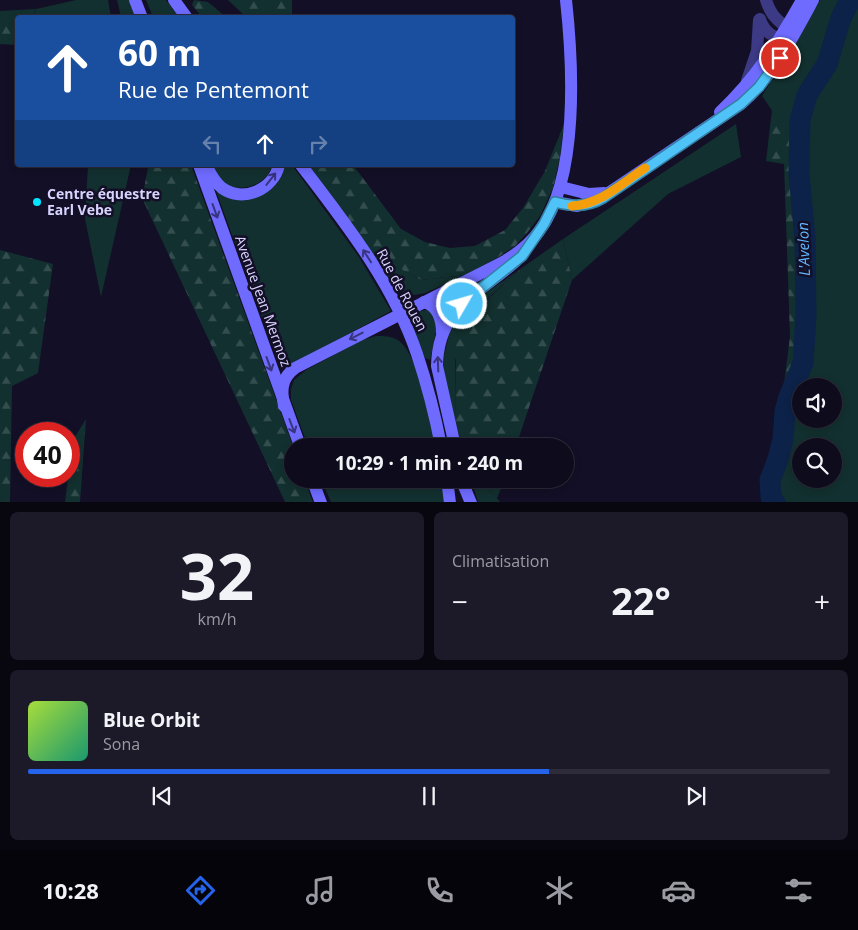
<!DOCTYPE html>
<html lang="fr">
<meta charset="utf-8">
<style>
body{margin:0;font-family:"Open Sans",sans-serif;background:#1c1929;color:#f1f3f6;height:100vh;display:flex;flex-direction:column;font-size:19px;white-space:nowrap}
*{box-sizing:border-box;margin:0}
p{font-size:16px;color:#9b9ba3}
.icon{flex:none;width:28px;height:28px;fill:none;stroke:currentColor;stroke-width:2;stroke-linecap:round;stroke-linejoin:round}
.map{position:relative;height:502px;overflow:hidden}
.panel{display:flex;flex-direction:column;gap:10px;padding:10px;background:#08060f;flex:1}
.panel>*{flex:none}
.top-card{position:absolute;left:15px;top:15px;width:500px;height:152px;border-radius:5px;box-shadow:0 2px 8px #0003,0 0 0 1px #2e2b3b;background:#1a4fa0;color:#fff;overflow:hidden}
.controls{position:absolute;left:792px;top:378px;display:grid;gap:10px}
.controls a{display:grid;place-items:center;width:50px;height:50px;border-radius:50%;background:#0e0b1c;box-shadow:0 2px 8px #0003,0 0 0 1px #2e2b3b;font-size:25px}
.speed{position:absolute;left:15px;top:422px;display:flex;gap:10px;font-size:25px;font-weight:700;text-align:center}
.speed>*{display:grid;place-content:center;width:65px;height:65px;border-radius:50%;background:#0e0b1c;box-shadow:0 2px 8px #0003,0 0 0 1px #2e2b3b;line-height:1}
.speed .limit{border:8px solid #d22;background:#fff;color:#111}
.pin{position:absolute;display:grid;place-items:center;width:42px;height:42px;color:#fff;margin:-21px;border:2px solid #fff;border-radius:50%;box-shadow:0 1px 5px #0007}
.me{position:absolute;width:55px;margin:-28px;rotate:52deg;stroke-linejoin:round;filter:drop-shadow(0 0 4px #0008)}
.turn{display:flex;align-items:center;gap:18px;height:105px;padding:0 20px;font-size:22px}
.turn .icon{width:65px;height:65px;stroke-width:2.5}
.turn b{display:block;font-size:35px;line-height:42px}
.lanes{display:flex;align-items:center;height:48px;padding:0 20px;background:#0003;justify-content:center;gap:25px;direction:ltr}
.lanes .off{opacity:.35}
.big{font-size:38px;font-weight:700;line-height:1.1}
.panel .card{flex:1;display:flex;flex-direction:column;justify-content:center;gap:8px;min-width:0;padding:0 18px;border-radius:8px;background:#1c1929}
.panel .dial{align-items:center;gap:0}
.dial b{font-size:65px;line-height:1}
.song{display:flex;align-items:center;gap:15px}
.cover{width:60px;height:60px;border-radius:8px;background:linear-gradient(135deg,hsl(80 70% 55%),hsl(160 70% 35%))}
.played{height:5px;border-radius:2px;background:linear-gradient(90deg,#2563eb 65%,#2e2b3b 65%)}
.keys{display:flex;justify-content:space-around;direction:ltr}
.heat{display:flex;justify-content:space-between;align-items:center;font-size:28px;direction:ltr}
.panel .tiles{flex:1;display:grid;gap:10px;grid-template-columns:1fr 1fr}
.card:last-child{grid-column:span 2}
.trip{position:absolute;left:284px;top:438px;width:290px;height:50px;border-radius:25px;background:#0e0b1c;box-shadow:0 2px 8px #0003,0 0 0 1px #2e2b3b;font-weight:700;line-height:50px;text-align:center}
.dock{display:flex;height:80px;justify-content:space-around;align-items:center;background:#06040b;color:#9b9ba3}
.dock .icon{width:35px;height:35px}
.dock .on{color:#2563eb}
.dock b{font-size:22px;color:#f1f3f6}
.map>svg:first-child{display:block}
</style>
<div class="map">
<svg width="858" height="503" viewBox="0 0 858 503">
<defs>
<pattern id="forest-firs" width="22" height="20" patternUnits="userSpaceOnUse" patternTransform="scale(1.25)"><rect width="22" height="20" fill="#12302f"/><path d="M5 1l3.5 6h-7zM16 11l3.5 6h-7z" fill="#344d4e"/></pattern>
</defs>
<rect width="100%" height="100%" fill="#130f26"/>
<!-- green -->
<g fill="#12302f" fill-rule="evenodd">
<polygon points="76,0 108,0 111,17 33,18 36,9"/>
<polygon points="117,0 129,0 136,17 121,17"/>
<polygon points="146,0 166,0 179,17 153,17"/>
<path d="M820 0H858V502H786L776 489 809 340 802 154 762 96ZM801 386H834V419H801ZM801 446H834V479H801Z"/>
<polygon points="736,124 741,157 668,194 572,280 563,239"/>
<polygon points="88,165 131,165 101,297 85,219"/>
<path d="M211 165H272C269 182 246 192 230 186 221 183 216 172 211 165Z"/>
<polygon points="283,165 292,165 359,257 391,311 281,370 216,191 231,198 249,199"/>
<polygon points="373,254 421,280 466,275 425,293 415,295 397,291"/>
<polygon points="519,270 485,301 455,360 455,420 443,373 444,356 450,330 460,315 480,297"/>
<polygon points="478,279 481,280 481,285 445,312 438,304 437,299"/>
<polygon points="427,310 432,311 435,317 436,332 430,360 425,358 408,314 419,311"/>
<path d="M376 336C384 336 391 336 398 340 419 355 431 421 438 446H308L291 400V389L294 380 306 370 362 340Z"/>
<polygon points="321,479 444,479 446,502 331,502"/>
<polygon points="471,479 477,479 497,498 500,502 478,502"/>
</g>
<!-- forest -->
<g fill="url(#forest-firs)">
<polygon points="194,0 208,2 226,17 202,17 192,5"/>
<polygon points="228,0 292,0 292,17 246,17"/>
<polygon points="36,9 33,17 18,18 17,45 0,44 0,11"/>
<polygon points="772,110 802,153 809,340 776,489 786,503 770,502 762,489 777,441 790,336 784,164 766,161"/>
<polygon points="564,124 560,157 553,188 540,216 527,233 515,246 500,256 466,275 421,280 373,254 308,165 353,165 401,229 425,242 450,248 475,246 505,230 523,208 545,171"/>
<polygon points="151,165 191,165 293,446 292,479 304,479 313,502 285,502 142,198 148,168"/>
<polygon points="563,239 572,280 516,446 462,446 455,420 456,329 519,270"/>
<polygon points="0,250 53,264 38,373 12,386 10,503 0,502"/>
<polygon points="86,419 80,502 65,502 73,440"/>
<polygon points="477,479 505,479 497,498"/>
</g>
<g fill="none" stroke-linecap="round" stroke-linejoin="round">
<!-- river -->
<polyline stroke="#0c2248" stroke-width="21" points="775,503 771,497 770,480 778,459 783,439 785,411 789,397 803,363 806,315 805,238 799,174 800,120 807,95 827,64 841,18 850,0"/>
<!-- street -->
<g stroke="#3d3a85" stroke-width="12">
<path d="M760 19C764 33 778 43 793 36 782 20 773 22 766 0"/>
<polyline points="747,81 757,51 759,20"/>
</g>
<!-- secondary -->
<g stroke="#6f6bff" stroke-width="12">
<polyline points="135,0 142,18"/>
<polyline points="174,0 187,18"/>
<path d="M720 112C756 78 778 43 802 0"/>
<polyline points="199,165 300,446"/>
<path d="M206 165C210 173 214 182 222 188 243 203 273 190 279 165"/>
<path d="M301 165C346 224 393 283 417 354 427 384 435 415 441 446"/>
<polyline points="561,187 589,194 604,193"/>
<path d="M555 202 577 206 598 200 741 104C773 76 793 37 813 0"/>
<path d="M424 302C438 306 442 319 442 333"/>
<path d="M284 406C281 391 281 378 295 368L503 262C517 254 531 243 540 230 579 177 573 64 566 0"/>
<path d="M455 446 437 366C438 308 477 295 515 262"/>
<polyline points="312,479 321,503"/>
<polyline points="447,479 450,503"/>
<polyline points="461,479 471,503"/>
</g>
</g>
<!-- one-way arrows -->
<defs><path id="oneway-shaft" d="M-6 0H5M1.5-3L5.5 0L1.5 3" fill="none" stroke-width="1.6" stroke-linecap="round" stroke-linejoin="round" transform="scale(1.25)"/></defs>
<g stroke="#38347d">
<use href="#oneway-shaft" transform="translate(271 179) rotate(-52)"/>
<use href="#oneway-shaft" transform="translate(215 211) rotate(70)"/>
<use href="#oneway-shaft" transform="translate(367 256) rotate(-123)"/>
<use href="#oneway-shaft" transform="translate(356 336) rotate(153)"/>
<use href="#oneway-shaft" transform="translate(269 364) rotate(70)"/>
<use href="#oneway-shaft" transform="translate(438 364) rotate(-92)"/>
<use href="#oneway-shaft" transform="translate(292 426) rotate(69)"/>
</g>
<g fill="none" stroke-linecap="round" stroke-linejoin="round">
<!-- route casing -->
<g stroke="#337fa1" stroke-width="12">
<path id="route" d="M462 304 522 256 544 224 555 202C572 207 588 207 603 198L741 104 759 87 780 58"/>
</g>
<!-- route -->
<use href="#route" stroke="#4fc3f7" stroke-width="9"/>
<!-- slow -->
<path stroke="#f59e0b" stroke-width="9" d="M572 206C601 204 622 183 645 168"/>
</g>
<!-- markers -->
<circle fill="#00e5ff" stroke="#130f26" stroke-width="2" cx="37" cy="202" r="5"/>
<g text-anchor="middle" stroke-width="5" stroke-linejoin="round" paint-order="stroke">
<!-- poi labels -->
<g font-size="14" font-weight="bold" fill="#d9d4ff" stroke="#130f26" text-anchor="start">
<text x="47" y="199">Centre équestre<tspan x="47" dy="16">Earl Vebe</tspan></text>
</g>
<!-- street labels -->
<g font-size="14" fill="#d9d4ff" stroke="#130f26">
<text transform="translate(402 290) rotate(62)" y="5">Rue de Rouen</text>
<text transform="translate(263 301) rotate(70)" y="5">Avenue Jean Mermoz</text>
</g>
<!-- water labels -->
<g font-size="15" font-style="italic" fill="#62b6ff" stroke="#130f26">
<text transform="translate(804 249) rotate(-92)" y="5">L'Avelon</text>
</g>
</g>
</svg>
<div class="controls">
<a><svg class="icon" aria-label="sound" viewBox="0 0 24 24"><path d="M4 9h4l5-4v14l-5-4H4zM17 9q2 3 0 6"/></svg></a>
<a><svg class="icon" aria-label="search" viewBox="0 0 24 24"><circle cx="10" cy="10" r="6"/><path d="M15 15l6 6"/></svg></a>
</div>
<div class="speed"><div class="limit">40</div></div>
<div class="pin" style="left:780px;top:58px;background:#d93025"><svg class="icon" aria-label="arrive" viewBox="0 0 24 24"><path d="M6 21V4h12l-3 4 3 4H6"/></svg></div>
<svg class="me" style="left:462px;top:304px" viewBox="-20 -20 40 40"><circle r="17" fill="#4fc3f7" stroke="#fff" stroke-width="3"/><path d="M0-11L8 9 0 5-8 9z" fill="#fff"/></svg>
<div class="trip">10:29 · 1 min · 240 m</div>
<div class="top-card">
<div class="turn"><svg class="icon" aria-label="ahead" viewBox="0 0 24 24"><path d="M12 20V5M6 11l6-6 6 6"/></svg><div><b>60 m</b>Rue de Pentemont</div></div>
<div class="lanes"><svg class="icon off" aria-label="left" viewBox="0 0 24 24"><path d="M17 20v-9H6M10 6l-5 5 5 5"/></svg><svg class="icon" aria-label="ahead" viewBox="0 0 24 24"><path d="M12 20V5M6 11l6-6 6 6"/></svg><svg class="icon off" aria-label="right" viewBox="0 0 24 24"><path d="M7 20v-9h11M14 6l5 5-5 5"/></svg></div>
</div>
</div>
<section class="panel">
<div class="tiles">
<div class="card dial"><b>32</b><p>km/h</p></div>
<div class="card"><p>Climatisation</p>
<div class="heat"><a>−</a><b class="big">22°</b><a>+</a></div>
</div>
<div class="card">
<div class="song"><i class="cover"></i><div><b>Blue Orbit</b><p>Sona</p></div></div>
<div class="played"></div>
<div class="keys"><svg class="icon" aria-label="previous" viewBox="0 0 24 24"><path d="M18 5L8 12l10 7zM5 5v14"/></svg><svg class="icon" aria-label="pause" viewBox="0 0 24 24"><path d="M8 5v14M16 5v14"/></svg><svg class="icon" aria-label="next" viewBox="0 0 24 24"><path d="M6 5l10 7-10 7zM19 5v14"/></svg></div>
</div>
</div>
</section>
<nav class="dock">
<b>10:28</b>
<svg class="icon on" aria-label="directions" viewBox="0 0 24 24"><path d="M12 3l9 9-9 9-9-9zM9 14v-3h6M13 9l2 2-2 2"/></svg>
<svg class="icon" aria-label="music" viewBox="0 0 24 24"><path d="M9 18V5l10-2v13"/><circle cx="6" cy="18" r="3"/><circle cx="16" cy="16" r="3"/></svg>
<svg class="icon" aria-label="phone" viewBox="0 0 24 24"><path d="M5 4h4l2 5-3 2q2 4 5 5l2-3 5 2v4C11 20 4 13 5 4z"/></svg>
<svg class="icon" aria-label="climate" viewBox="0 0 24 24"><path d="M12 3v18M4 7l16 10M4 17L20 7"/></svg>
<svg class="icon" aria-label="car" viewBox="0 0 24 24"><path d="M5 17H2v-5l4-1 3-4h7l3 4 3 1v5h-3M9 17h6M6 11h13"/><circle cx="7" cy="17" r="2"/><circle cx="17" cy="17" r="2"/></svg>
<svg class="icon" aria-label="filters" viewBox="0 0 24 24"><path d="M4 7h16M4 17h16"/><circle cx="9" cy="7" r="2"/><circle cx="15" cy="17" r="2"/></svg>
</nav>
